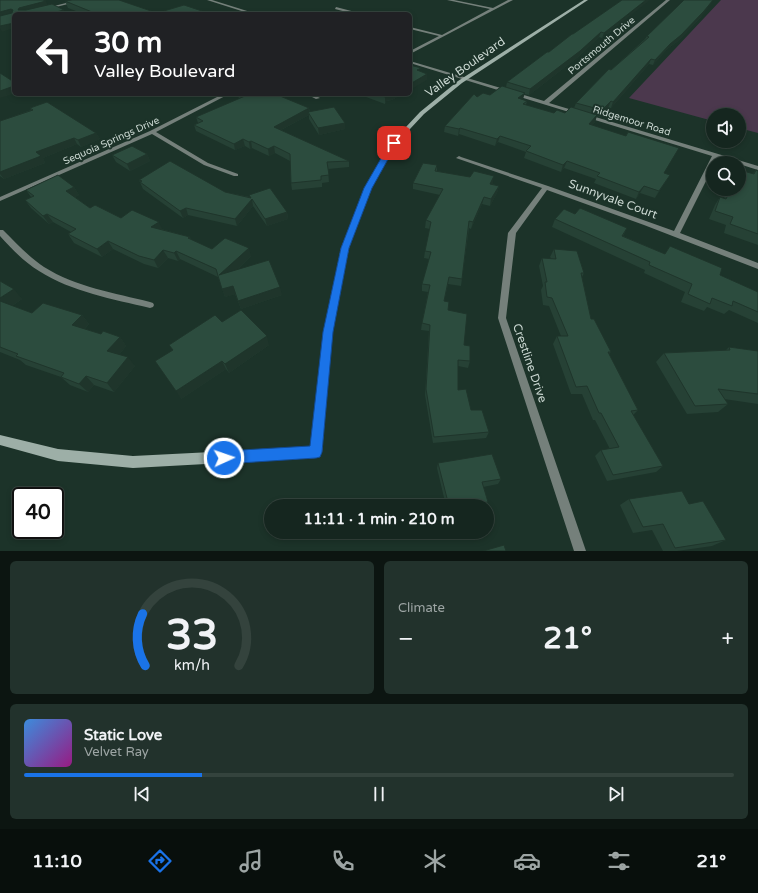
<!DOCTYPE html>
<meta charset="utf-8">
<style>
body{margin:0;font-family:"Varela Round",sans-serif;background:#22322c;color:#f1f3f6;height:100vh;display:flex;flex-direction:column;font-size:15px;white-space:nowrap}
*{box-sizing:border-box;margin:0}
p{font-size:13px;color:#9da5a4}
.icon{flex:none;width:22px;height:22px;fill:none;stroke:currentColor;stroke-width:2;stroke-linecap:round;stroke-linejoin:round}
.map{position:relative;height:551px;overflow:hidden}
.details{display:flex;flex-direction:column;gap:10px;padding:10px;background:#0c1511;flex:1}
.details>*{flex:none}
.banner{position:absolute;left:12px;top:12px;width:400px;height:84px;border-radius:6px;box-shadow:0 2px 6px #0003,0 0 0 1px #34433d;background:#202124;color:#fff;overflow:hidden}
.controls{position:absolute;left:706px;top:108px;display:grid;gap:8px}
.controls a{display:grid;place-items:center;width:40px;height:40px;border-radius:50%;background:#15261f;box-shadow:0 2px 6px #0003,0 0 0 1px #34433d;font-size:20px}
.speed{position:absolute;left:12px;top:487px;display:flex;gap:8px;font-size:20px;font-weight:700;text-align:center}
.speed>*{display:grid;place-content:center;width:52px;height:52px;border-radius:50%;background:#15261f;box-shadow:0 2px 6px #0003,0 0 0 1px #34433d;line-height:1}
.speed .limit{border:2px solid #111;border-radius:6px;background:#fff;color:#111}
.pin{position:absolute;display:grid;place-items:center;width:34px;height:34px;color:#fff;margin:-17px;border-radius:8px;box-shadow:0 2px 6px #0006}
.me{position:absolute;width:44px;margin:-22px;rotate:87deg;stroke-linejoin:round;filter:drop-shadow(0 0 3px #0008)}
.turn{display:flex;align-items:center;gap:14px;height:84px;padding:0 16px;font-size:18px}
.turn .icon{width:52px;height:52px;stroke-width:2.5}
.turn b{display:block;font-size:28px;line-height:34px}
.big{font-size:30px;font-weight:800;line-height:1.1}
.details .card{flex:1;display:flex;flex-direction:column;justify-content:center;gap:6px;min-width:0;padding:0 14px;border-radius:6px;background:#22322c}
.details .dial{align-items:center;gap:0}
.dial svg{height:104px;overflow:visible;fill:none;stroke:#34433d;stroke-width:7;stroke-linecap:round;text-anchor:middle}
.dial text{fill:#f1f3f6;stroke:none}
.song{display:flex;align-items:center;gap:12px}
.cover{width:48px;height:48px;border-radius:6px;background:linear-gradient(135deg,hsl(210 70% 55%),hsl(310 70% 35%))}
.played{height:4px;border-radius:2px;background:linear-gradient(90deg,#1a73e8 25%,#34433d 25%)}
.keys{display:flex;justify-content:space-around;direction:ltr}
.heat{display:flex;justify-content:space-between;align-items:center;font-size:22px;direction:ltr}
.details .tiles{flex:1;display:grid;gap:10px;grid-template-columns:1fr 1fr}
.card:last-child{grid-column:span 2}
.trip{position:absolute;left:264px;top:499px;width:230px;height:40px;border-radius:20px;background:#15261f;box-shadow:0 2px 6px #0003,0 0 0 1px #34433d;font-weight:800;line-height:40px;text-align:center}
.tab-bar{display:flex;height:64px;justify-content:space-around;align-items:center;background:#080f0c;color:#9da5a4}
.tab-bar .icon{width:28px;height:28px}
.tab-bar .selected{color:#1a73e8}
.tab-bar b{font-size:18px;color:#f1f3f6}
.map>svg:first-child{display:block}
</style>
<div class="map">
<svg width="758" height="551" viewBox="0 0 758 551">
<rect width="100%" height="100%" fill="#1c3329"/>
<!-- green -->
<polygon fill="#4b384d" points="721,0 758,0 758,133 739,128 739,115 713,115 713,121 629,98"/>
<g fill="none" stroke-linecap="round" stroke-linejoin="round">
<!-- street -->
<g fill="#75807b" fill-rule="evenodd">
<polygon points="78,0 84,0 28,14 22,14"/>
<polygon points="207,0 212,0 257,14 251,14"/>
<polygon points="447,0 454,0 493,8 508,0 513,0 410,54 410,51 439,36 410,29 410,27 442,35 490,9"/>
<polygon points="666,0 670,0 549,103 758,166 758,170 739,164 739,163 718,158 715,163 713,163 713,167 680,233 758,263 758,269 644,225 547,190 516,233 506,318 586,551 574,551 498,318 508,233 542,188 456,158 459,156 461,157 548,186 674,231 712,156 410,63 410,61 544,101"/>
<polygon points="336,7 359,13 360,14 354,14 335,9"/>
<polygon points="223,94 229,94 156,132 208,163 238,174 238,176 234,176 204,165 152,134 0,201 0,197 150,131"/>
<polygon points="306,94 312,94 320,98 316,99"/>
<path d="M0 230H3C16 243 29 257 44 267 76 287 115 293 150 302L153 303 154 305 153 307 150 308C113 299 72 292 39 271 24 262 12 249 0 236Z"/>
</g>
<!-- secondary -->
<polygon fill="#9dafa7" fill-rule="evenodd" points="584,0 588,0 462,83 424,114 396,144 371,188 349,248 332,332 322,452 320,456 316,458 133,468 58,461 0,445 0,435 58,449 133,456 311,447 324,332 341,248 365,188 391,143 420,112 458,81"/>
</g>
<!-- wall -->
<g fill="#264135">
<polygon points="65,1 157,13 211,14 84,14 68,8"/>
<polygon points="702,16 678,41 667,49 653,65 649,64 611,108 608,108 600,117 597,116 595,122 592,125 665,174 670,175 655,198 640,193 636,199 594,183 596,179 564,168 561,172 524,158 526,152 498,142 495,146 459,134 458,136 444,132 445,126 477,97 490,95 506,87 507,82 549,52 573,34 613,30 602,38 599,37 578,57 529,95 524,94 522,100 527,101 526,105 554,113 565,113 574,108 576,103 611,70 645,39 647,36"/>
<polygon points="238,94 285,94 285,99 309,108 310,112 345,123 345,129 319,135 309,119 309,115 281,130 349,161 349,167 328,169 329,182 322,183 322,187 292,190 291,183 290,161 275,153 269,156 252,148 250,149 245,146 235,150 196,131 194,125 198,123 196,117 239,99"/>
<polygon points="358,94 402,94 392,100 386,101 385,104"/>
<polygon points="30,108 96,133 100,139 81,147 77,144 43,158 45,163 4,179 0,176 0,121 31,110"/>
<polygon points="147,154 150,161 130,171 116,162 112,155"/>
<polygon points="437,165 437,171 493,183 492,184 499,186 497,193 490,206 482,204 471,229 469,228 461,286 448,284 444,301 470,361 468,368 458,366 458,390 471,410 489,432 486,438 433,443 425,395 429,331 421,330 422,323 428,292 422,291 422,284 429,259 424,258 425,251 430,229 425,228 426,220 440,195 413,189 413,183"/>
<polygon points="756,170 758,171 758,245 724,233 726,225 709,219 715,205 720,197 724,198 729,189 739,189"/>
<polygon points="139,180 225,192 250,197 249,195 287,212 288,219 267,226 253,206 237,226 188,215 183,218 143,189"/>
<polygon points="74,187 79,195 75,197 90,208 121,218 190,237 191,240 212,249 251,256 237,270 282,295 241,309 235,294 225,297 218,277 180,259 178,261 168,258 158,268 144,264 113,249 102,257 74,243 68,234 71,232 53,222 49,224 31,208 25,200 31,197 26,190"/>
<polygon points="575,214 627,228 623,236 665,254 670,246 720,275 758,292 758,323 729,310 724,314 707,307 704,311 681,302 685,292 644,273 645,270 552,227 555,219"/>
<polygon points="554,249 584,273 582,277 591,319 611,352 609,354 638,410 633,415 663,466 656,472 607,481 595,456 601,450 610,449 595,420 593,420 582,394 571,394 553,344 557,336 561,336 549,306 543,305 541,290 543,286 539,266 542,258 551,258 550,257"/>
<polygon points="0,281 22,299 12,306 32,313 82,315 89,324 85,329 101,334 120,337 126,346 119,355 135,366 114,392 94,385 88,392 70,385 61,377 26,365 20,360 0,352"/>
<polygon points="222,322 269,345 229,373 226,369 181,399 173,350 169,345"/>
<polygon points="729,347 758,351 758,404 724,399 728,404 718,412 687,414 656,362 664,353 726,350"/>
<polygon points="438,463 501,479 498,484 483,487 488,502 485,506 446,506 437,468"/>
<polygon points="629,499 689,504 726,540 712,546 677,551 663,551 652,530 633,533 620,505"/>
</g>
<!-- shaded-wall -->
<g fill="#1f352b">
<polygon points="646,0 650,0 602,38 604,33"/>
<polygon points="713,0 714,0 702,16 678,41 667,49 653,65 655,60"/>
<polygon points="46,1 48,6 21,14 18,10 19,8"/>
<polygon points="11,9 14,14 0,17 0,12"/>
<polygon points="64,10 66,14 48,14"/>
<polygon points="14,23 14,28 2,32 0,28 0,26"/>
<polygon points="601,32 599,37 578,57 529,95 530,89"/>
<polygon points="651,59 649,64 611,108 613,102"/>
<polygon points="427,74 427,80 410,90 410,84"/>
<polygon points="14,86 14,94 0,98 0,91"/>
<polygon points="525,93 523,99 516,105 518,98"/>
<polygon points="285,94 286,100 280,96"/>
<polygon points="391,94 402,94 392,100 386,101 385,104 385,97 386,95"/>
<polygon points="611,101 608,108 600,117 602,110"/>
<polygon points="309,108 310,114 308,112 309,115 275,133 274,127"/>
<polygon points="597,115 595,122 587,131 589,124"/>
<polygon points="345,123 345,129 319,135 318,128"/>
<polygon points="460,128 459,134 458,136 459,129"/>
<polygon points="96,133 100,139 81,147 78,140"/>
<polygon points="500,136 498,142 495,146 497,139"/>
<polygon points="74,138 77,144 43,158 45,163 4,179 0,174 0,172 36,152"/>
<polygon points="243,139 245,146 235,150 234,144"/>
<polygon points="251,141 252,148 250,149 249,142"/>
<polygon points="274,146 275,153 269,156 268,149"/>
<polygon points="147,154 150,161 130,171 127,164"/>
<polygon points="567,161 564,168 561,172 563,165"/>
<polygon points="670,175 666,182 655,198 659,191"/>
<polygon points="494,176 493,183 489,191 490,184"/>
<polygon points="499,186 497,193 490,206 491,199"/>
<polygon points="644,186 640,193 636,199 639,192"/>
<polygon points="74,187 79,195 71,199 66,191"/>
<polygon points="484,197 482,204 471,229 473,222"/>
<polygon points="252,199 253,206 237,226 235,219"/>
<polygon points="186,208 188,215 183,218 180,211"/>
<polygon points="287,212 288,219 267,226 265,219"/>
<polygon points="47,214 53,222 49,224 43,216"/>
<polygon points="159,222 163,231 151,227"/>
<polygon points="108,241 113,249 102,257 97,249"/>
<polygon points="249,248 251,256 223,284 219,275"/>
<polygon points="163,250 168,258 158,268 154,260"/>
<polygon points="176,251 180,259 178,261 174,253"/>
<polygon points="233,286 236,294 225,297 222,289"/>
<polygon points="280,287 282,295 241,309 238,301"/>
<polygon points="14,289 22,299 7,309 0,303 0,298"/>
<polygon points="82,315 89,324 80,334 72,325"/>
<polygon points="267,336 269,345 229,373 225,364"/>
<polygon points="120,337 126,346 115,360 107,351"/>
<polygon points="128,357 135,366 114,392 107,383"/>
<polygon points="222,361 226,369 181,399 176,391"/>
<polygon points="86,376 94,385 88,392 79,384"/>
</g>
<!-- building -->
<g fill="#2c4c3e" stroke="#1f352b">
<polygon points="0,0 43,0 46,1 19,8 18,10 26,10 52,4 64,10 48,14 14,14 14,23 0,26 0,16 12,13 13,10 11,9 0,12"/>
<polygon points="72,0 119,0 157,13 184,5 211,14 97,14 65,1"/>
<polygon points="622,0 646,0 604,33 601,32 580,51 530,89 507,82 547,52 549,52 572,34 573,34"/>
<polygon points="684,0 713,0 704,11 681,35 670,44 655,60 651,59 613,102 611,101 602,110 576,103 609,69 611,70 649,37 647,36"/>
<polygon points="410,65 421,68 417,70 427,74 410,84"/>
<polygon points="0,73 14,82 14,86 0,91"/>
<polygon points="502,86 525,93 518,98 527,101 523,104 554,113 557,110 565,113 571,107 597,115 589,124 626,136 628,132 679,148 664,173 670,175 659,191 644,186 639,192 597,176 600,173 567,161 563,165 526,151 531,146 500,136 497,139 460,128 459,129 445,126 474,94 477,97 483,93 490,95"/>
<polygon points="238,94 284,94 280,96 309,108 274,127 349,161 327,162 329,175 321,176 321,180 291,183 290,154 274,146 268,149 251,141 249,142 243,139 234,144 194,125 203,121 196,117 245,96"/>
<polygon points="375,94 391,94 386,95 385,97"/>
<polygon points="47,102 96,133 78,140 74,138 36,152 41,156 0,172 0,121 33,110 30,108"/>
<polygon points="334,107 345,123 318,128 308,112"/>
<polygon points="132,146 147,154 127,164 112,155"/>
<polygon points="170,161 225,192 251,198 249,195 270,188 287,212 265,219 252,199 235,219 186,208 180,211 140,182 142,181 139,180"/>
<polygon points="423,163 437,165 435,171 470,177 474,171 494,176 490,184 499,186 491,199 484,197 473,222 469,221 462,279 449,277 444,301 449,302 448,310 467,314 464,345 470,346 470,361 458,360 458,390 466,389 471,410 482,410 489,432 434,437 426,389 430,325 422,323 430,285 422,284 431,252 425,251 431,222 426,220 443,189 413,183"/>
<polygon points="740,170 754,174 756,170 758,171 758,234 730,224 733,217 715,211 720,197 726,199 731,189 739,189 739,171"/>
<polygon points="58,175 74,187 66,191 90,208 95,205 121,218 132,210 159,222 151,227 190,237 188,238 212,249 225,238 249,248 219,275 269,260 280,287 238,301 233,286 222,289 216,269 176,251 174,253 163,250 154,260 139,256 108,241 97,249 68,234 76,229 47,214 43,216 25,200 34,196 26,190"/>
<polygon points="580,208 627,228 622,236 665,254 670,246 722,268 720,275 758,292 758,312 733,301 732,306 712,298 710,304 688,294 692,284 649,265 650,262 555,219 564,209 575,214"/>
<polygon points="554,249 577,251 584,273 581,273 591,319 594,319 611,352 608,352 638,410 631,411 663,466 613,475 601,450 619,447 601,413 599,413 587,386 576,387 557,336 568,336 552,298 547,297 545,282 547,282 542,258 556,259"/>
<polygon points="0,281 14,289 0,298"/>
<polygon points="0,301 32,313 43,303 82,315 72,325 101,334 103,331 120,337 107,351 128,357 107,383 86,376 79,384 61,377 64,373 16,356 18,354 0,347"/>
<polygon points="241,310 267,336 225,364 222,361 176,391 155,361 173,350 169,345 215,315 222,322"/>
<polygon points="729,347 758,351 758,394 718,389 728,404 695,406 664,353 730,350"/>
<polygon points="492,454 501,479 482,482 488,502 465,506 449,506 438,463"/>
<polygon points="682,491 689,504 703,501 726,540 675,548 663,524 643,527 629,499"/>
<polygon points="504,545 506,551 483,551"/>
</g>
<!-- route -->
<polygon fill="#1a73e8" stroke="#114b97" points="391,141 397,143 372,188 349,248 333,332 322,452 320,457 316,458 224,464 219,462 217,458 219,453 224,451 310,446 323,332 341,248 364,188"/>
<g text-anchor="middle" stroke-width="4" stroke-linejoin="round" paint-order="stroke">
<!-- far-street labels -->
<g font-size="10" fill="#cad7d1" stroke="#1c3329">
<text transform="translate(601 45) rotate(-40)" y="4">Portsmouth Drive</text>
<text transform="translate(632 120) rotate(17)" y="4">Ridgemoor Road</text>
<text transform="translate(111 140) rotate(-24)" y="4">Sequoia Springs Drive</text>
</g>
<!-- street labels -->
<g font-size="12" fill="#cad7d1" stroke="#1c3329">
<text transform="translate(465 67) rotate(-35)" y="4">Valley Boulevard</text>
<text transform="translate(613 199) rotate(20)" y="4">Sunnyvale Court</text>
<text transform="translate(530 363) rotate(71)" y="4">Crestline Drive</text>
</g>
</g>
</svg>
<div class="controls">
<a><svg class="icon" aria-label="sound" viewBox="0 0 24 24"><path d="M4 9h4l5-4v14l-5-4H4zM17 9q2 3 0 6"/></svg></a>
<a><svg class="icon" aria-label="search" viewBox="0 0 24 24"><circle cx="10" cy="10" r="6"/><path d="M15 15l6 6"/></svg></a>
</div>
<div class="speed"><div class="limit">40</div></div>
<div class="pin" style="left:394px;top:143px;background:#d93025"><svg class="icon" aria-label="arrive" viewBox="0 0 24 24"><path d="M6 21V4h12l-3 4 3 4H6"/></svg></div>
<svg class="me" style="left:224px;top:458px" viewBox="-20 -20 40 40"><circle r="17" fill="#1a73e8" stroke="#fff" stroke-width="3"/><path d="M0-11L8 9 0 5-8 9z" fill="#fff"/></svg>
<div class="trip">11:11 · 1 min · 210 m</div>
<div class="banner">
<div class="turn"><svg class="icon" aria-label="left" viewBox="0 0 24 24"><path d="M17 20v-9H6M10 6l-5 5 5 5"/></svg><div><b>30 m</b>Valley Boulevard</div></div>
</div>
</div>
<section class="details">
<div class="tiles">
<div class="card dial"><svg viewBox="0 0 100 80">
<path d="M14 69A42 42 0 1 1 86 69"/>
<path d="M14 69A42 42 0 0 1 12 29" stroke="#1a73e8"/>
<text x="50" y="56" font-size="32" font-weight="700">33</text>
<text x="50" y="72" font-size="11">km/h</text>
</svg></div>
<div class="card"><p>Climate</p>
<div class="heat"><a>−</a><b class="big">21°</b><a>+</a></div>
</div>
<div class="card">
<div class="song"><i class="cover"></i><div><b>Static Love</b><p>Velvet Ray</p></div></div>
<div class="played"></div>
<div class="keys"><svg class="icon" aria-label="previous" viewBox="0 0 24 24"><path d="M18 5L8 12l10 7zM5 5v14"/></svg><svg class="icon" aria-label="pause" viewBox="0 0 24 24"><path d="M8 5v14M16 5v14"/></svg><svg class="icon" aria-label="next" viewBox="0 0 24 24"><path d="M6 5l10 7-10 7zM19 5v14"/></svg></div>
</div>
</div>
</section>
<nav class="tab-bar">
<b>11:10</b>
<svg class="icon selected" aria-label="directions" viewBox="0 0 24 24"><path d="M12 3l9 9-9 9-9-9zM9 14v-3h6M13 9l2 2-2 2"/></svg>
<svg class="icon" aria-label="music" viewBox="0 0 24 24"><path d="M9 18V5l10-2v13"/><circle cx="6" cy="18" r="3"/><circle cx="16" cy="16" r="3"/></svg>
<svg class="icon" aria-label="phone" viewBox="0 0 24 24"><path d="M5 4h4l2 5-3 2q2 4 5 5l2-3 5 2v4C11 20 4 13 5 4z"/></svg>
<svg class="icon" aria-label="climate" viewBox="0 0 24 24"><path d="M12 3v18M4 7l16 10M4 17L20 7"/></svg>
<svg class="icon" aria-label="car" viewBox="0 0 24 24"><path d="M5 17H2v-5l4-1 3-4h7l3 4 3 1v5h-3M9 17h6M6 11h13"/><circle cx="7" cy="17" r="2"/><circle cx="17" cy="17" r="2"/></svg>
<svg class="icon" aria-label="filters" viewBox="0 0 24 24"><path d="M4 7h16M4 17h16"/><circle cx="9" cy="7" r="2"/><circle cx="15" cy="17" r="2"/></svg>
<b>21°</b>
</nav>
